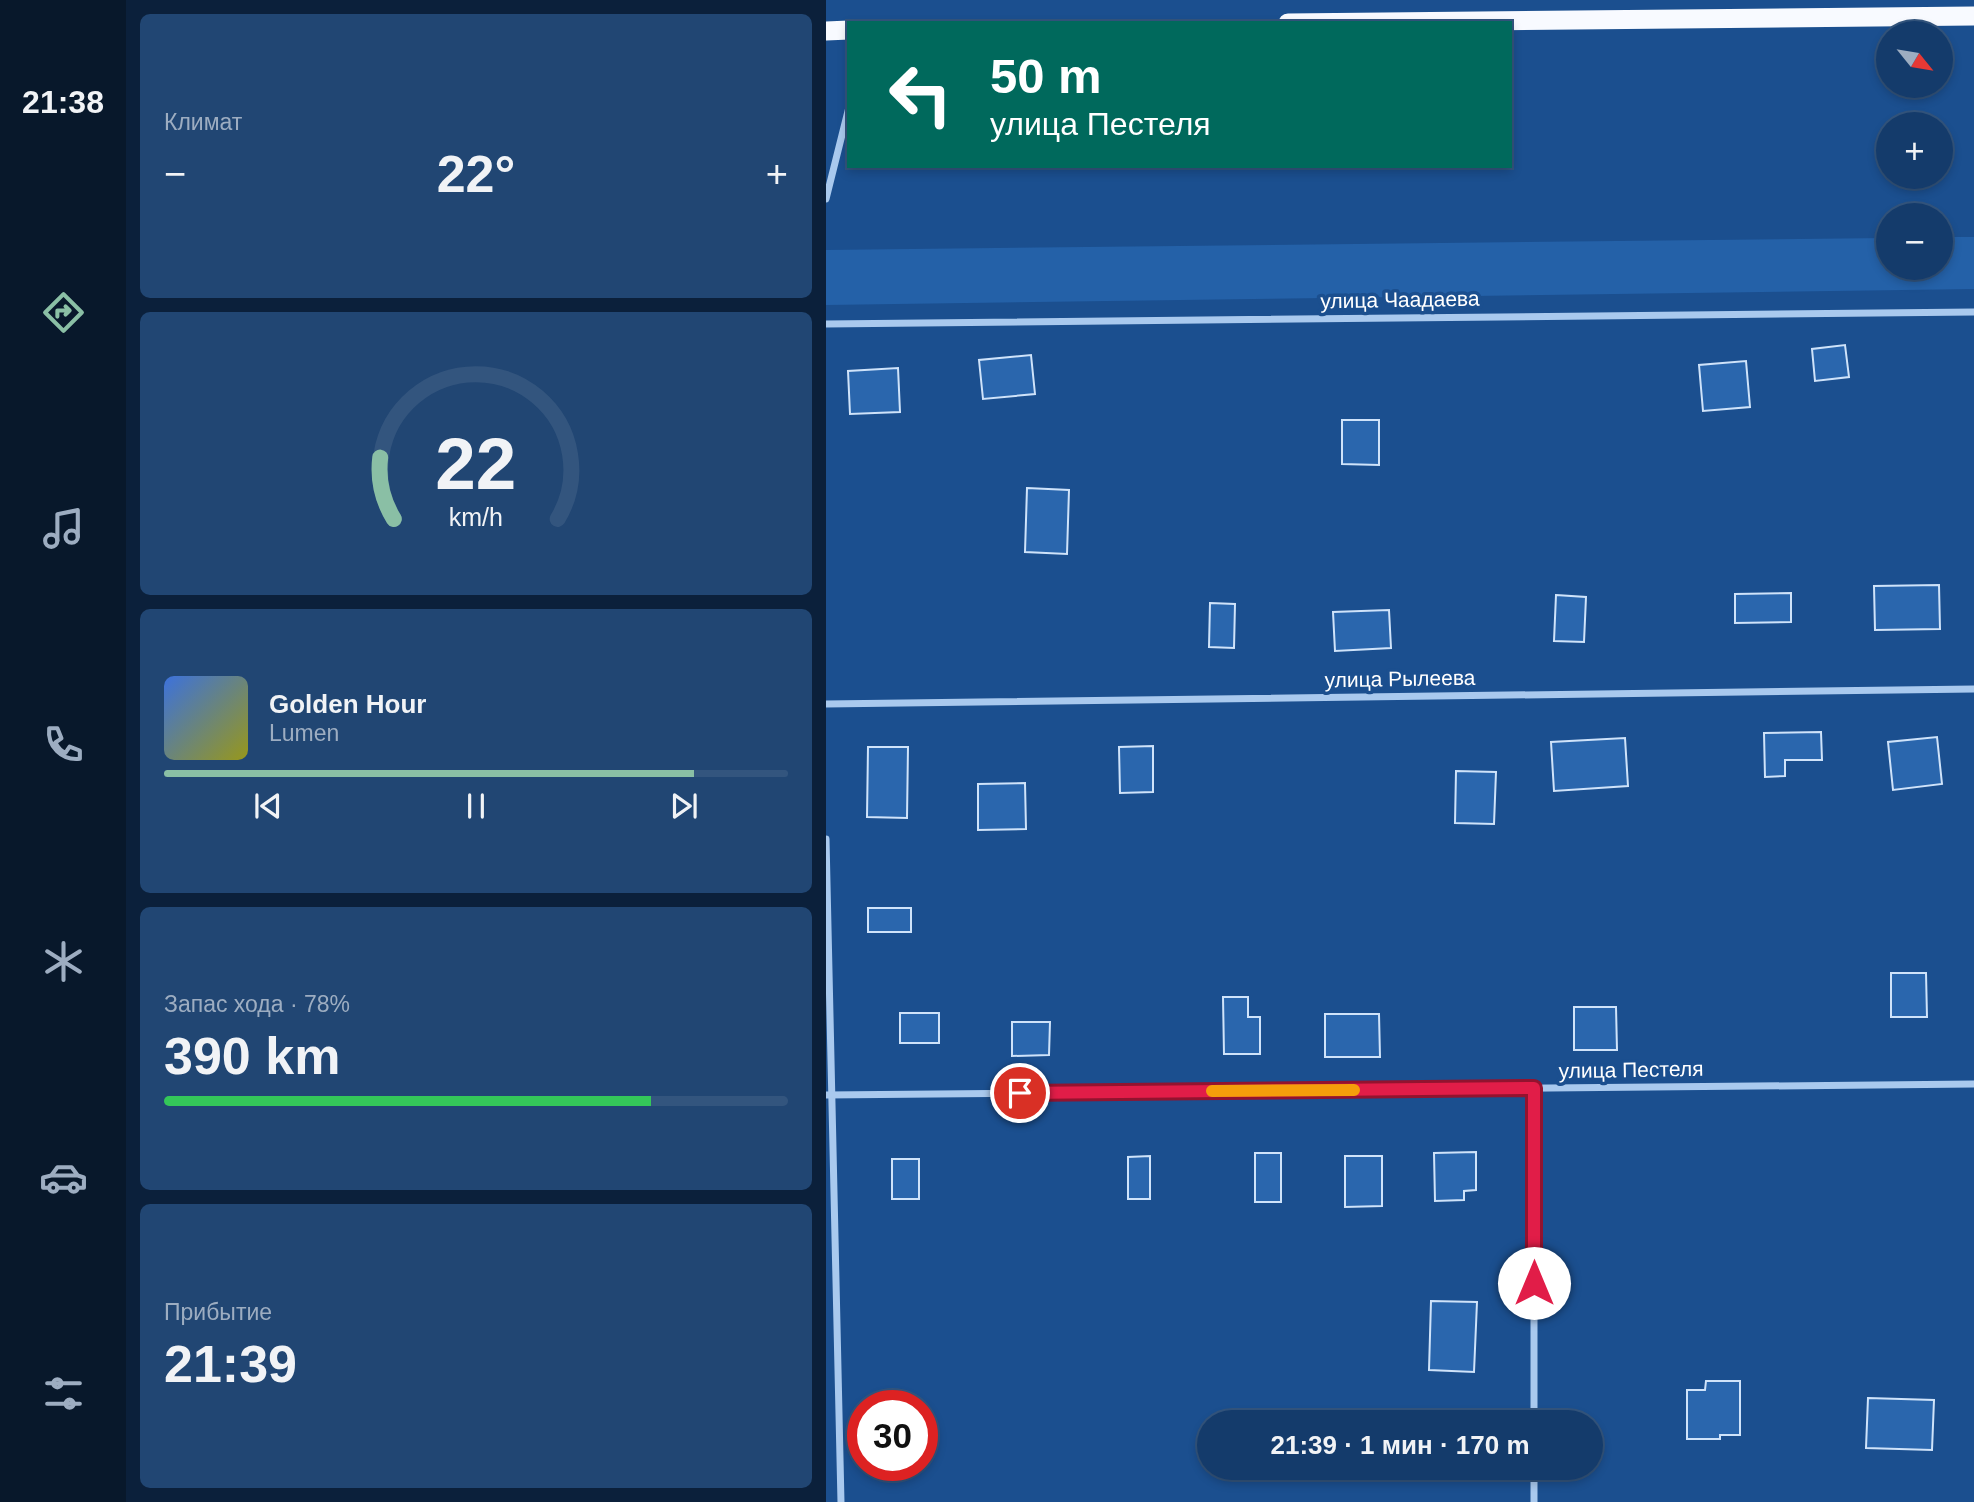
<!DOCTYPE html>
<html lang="ru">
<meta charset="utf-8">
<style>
body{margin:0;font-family:Helvetica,sans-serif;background:#214673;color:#f1f3f6;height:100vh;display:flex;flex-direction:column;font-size:26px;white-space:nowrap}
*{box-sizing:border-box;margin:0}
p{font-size:23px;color:#9dadc1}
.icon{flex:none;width:38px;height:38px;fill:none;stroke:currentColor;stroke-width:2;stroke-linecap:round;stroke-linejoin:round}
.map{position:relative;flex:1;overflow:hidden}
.drawer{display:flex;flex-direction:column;gap:14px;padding:14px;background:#0b203b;width:700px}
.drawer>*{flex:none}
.hud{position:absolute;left:21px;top:21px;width:665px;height:147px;border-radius:0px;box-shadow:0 4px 10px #0003,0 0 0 2px #33557e;background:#00695c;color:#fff;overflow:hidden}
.needle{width:46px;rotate:120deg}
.fabs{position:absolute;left:1050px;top:21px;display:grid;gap:14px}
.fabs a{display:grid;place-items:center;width:77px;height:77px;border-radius:50%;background:#143b6b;box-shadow:0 4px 10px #0003,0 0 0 2px #33557e;font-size:35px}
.speed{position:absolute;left:21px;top:1390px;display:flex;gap:14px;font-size:35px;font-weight:700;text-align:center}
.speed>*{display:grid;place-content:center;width:91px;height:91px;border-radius:50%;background:#143b6b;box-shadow:0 4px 10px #0003,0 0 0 2px #33557e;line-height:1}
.speed .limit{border:10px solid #d22;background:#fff;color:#111}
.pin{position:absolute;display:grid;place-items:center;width:60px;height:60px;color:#fff;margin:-30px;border:4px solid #fff;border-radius:50%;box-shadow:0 2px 7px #0007}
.me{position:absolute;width:77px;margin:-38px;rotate:0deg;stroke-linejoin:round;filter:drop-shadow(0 0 5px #0008)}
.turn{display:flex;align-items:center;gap:24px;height:147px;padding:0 28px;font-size:32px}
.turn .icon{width:91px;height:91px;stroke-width:2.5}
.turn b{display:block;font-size:49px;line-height:60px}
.big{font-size:52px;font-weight:700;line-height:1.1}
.drawer .widget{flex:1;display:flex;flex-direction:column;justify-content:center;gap:10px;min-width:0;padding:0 24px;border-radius:10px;background:#214673}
.drawer .dial{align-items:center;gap:0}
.dial svg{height:182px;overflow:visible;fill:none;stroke:#33557e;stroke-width:7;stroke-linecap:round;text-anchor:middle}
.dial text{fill:#f1f3f6;stroke:none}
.song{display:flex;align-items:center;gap:21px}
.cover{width:84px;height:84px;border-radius:10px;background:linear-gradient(135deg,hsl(220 70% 55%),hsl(60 70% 35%))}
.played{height:7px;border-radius:4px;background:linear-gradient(90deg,#8abfa5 85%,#33557e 85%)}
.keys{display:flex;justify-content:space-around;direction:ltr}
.heat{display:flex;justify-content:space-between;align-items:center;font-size:38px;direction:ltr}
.charge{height:10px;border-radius:5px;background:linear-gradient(90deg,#34c759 78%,#33557e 0)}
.trip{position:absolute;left:371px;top:1410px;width:406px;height:70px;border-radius:35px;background:#143b6b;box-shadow:0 4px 10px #0003,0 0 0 2px #33557e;font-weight:700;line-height:70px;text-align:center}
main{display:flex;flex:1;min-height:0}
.dock{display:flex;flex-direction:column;width:126px;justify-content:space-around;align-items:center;background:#08182b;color:#9dadc1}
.dock .icon{width:49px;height:49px}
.dock .active{color:#8abfa5}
.dock b{font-size:32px;color:#f1f3f6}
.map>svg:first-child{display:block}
</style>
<main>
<nav class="dock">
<b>21:38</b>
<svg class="icon active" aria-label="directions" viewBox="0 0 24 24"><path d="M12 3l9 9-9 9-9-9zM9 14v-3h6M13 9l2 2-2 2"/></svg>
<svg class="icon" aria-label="music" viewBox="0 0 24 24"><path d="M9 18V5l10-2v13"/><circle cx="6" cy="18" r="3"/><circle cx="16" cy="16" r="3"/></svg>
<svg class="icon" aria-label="phone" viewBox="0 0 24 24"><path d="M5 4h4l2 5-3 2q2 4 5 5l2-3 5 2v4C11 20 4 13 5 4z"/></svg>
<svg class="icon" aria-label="climate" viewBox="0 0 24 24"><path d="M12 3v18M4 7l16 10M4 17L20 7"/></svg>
<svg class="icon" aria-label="car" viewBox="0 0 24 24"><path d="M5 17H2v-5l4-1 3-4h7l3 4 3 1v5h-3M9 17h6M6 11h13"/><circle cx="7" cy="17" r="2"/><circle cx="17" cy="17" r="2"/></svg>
<svg class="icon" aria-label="filters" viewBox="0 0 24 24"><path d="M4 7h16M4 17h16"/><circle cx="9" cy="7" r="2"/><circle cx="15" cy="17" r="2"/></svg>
</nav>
<section class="drawer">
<div class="widget"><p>Климат</p>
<div class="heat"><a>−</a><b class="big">22°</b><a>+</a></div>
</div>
<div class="widget dial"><svg viewBox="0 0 100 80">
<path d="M14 69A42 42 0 1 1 86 69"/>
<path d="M14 69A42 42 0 0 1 8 42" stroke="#8abfa5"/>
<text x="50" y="56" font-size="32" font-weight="700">22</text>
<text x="50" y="72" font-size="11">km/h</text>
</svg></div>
<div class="widget">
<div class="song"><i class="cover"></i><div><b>Golden Hour</b><p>Lumen</p></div></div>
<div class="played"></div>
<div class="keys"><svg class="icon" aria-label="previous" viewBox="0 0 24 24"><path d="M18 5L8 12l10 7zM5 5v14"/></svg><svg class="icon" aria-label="pause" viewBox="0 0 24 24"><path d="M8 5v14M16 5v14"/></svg><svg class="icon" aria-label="next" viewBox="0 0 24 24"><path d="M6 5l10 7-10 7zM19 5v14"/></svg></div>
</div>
<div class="widget"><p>Запас хода · 78%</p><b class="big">390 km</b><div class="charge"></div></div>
<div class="widget"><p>Прибытие</p><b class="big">21:39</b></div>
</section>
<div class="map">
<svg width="1148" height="1502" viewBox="0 0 1148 1502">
<rect width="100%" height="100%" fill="#1b4f8f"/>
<!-- green -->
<polygon fill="#2461a8" points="1115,237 1148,237 1148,289 0,305 0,250 1062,238 1062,268 1115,268"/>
<!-- building -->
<g fill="#2a66ad" stroke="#cfe3fa" stroke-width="2">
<polygon points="1019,345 1023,377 989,381 986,349"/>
<polygon points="205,355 209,394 157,399 153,360"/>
<polygon points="920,361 924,407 877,411 873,365"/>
<polygon points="72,368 74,412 24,414 22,371"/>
<polygon points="516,420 553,420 553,465 516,464"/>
<polygon points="201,488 243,490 241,554 199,552"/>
<polygon points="1113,585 1114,629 1049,630 1048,586"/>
<polygon points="965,593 965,622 909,623 909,594"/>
<polygon points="730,595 760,597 758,642 728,641"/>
<polygon points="384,603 409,604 408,648 383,647"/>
<polygon points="563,610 565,648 509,651 507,612"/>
<polygon points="995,732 996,760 959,760 959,776 939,777 938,733"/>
<polygon points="1111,737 1116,784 1067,790 1062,742"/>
<polygon points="799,738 802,786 728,791 725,742"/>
<polygon points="327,746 327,792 294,793 293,747"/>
<polygon points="42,747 82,747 81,818 41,817"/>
<polygon points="630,771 670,772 668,824 629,823"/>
<polygon points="199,783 200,829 152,830 152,784"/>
<rect x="42" y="908" width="43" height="24"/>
<polygon points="1065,973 1100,973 1101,1017 1065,1017"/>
<polygon points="397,997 422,997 422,1017 434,1017 434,1054 398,1054"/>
<polygon points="748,1007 790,1007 791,1050 748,1050"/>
<rect x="74" y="1013" width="39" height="30"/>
<polygon points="499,1014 553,1014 554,1057 499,1057"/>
<polygon points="186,1022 224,1022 223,1055 186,1056"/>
<polygon points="650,1152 650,1190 638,1191 638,1200 609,1201 608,1153"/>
<rect x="429" y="1153" width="26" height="49"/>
<polygon points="324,1156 324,1199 302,1199 302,1157"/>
<polygon points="519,1156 556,1156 556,1206 519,1207"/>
<rect x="66" y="1159" width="27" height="40"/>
<polygon points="605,1301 651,1302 648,1372 603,1370"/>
<polygon points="880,1381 914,1381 914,1435 894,1435 894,1439 861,1439 861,1390 879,1390"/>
<polygon points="1042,1398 1108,1400 1106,1450 1040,1448"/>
</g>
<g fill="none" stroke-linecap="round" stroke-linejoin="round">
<!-- minor -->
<g stroke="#a9c9ee" stroke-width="7">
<polyline points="0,199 23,107"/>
<polyline points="0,324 1148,312"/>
<polyline points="0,704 1148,689"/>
<polyline points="0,839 15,1502"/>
<polyline points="0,1095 1148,1084"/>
<polyline points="708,1423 708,1088"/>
<polyline points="708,1502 708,1468"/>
</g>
<!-- trunk -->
<g stroke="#f8faff" stroke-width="19">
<polyline points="462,23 1148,16"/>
<polyline points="0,31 23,30"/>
</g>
</g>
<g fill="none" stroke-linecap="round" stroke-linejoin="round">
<!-- route casing -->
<g stroke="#92132f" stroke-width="18">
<polyline id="route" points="194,1093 708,1088 708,1283"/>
</g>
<!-- route -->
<use href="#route" stroke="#e11d48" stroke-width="12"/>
<!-- slow -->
<polyline stroke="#f59e0b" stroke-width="12" points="386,1091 528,1090"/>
</g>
<g text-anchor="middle" stroke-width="7" stroke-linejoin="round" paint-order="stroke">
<!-- street labels -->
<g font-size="21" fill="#fff" stroke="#1b4f8f">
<text transform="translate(574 300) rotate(-1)" y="7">улица Чаадаева</text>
<text transform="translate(574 679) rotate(-1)" y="7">улица Рылеева</text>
<text transform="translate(805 1070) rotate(-1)" y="7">улица Пестеля</text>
</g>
</g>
</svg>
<div class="fabs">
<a><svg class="needle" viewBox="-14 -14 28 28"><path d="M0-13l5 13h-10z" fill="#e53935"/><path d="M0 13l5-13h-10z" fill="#9dadc1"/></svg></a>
<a>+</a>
<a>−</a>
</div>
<div class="speed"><div class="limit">30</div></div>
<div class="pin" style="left:194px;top:1093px;background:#d93025"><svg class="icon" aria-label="arrive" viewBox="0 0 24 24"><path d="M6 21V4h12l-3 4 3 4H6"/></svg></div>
<svg class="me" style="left:708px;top:1283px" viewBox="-20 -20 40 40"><circle r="19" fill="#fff"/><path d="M0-13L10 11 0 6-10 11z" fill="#e11d48"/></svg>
<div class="trip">21:39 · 1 мин · 170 m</div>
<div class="hud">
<div class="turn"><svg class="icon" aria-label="left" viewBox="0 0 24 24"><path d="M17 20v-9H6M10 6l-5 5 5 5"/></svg><div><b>50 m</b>улица Пестеля</div></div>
</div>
</div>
</main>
